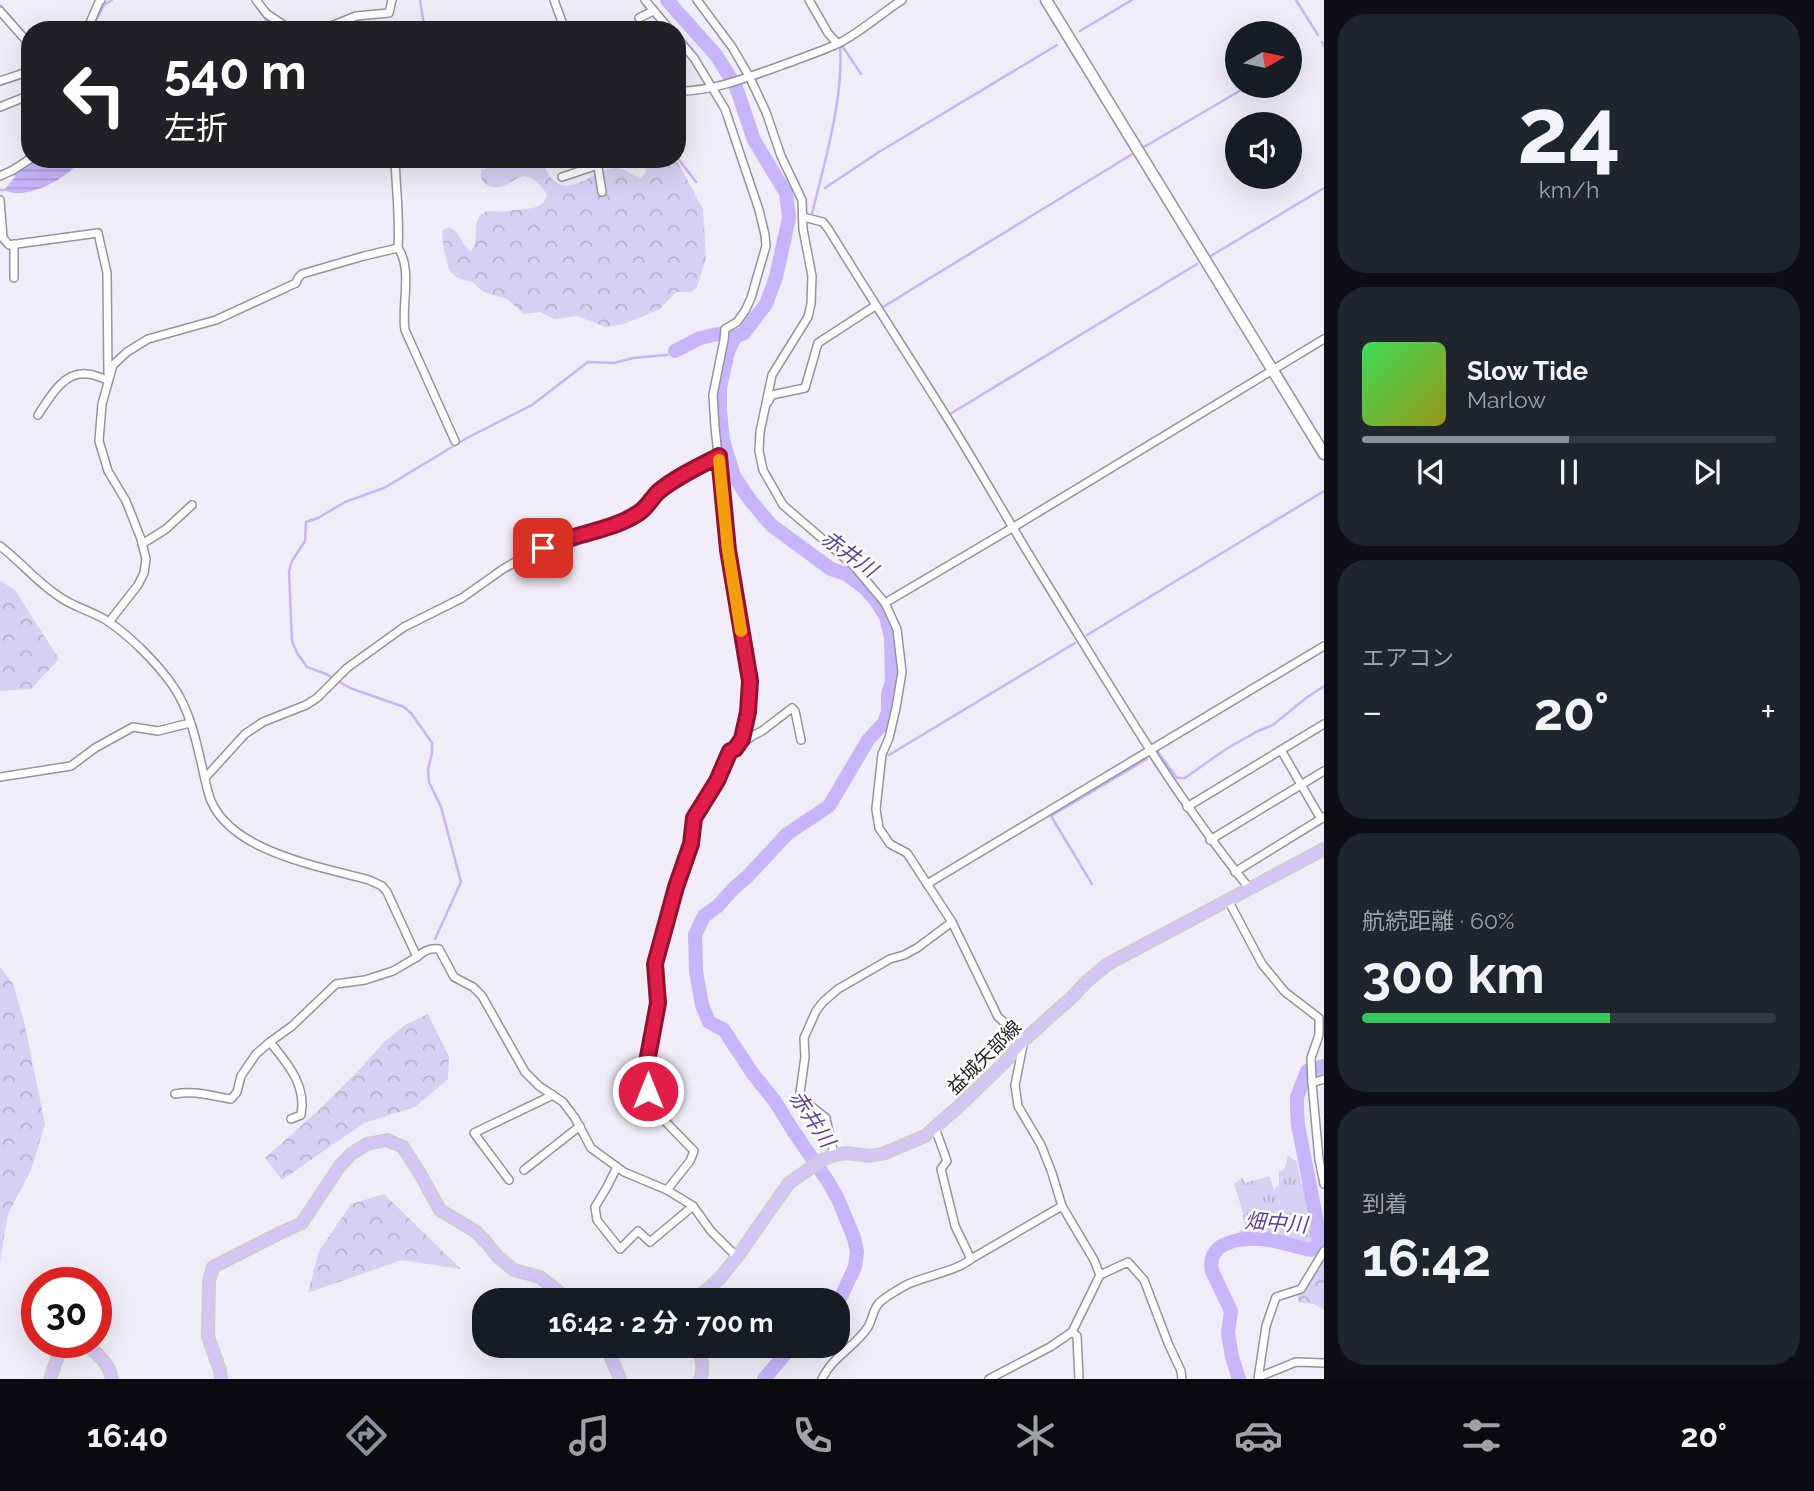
<!DOCTYPE html>
<html lang="ja">
<meta charset="utf-8">
<style>
body{margin:0;font-family:Raleway,"Noto Sans JP",sans-serif;background:#20242c;color:#f1f3f6;height:100vh;display:flex;flex-direction:column;font-size:26px;white-space:nowrap}
*{box-sizing:border-box;margin:0}
p{font-size:23px;color:#9ea1a6}
.icon{flex:none;width:38px;height:38px;fill:none;stroke:currentColor;stroke-width:2;stroke-linecap:round;stroke-linejoin:round}
.map{position:relative;flex:1;overflow:hidden}
.sheet{display:flex;flex-direction:column;gap:14px;padding:14px;background:#0d0f14;width:490px}
.sheet>*{flex:none}
.top-card{position:absolute;left:21px;top:21px;width:665px;height:147px;border-radius:28px;box-shadow:0 7px 28px #0002;background:#202124;color:#fff;overflow:hidden}
.needle{width:46px;rotate:81deg}
.fabs{position:absolute;left:1225px;top:21px;display:grid;gap:14px}
.fabs a{display:grid;place-items:center;width:77px;height:77px;border-radius:50%;background:#171b24;box-shadow:0 7px 28px #0002;font-size:35px}
.speed{position:absolute;left:21px;top:1267px;display:flex;gap:14px;font-size:35px;font-weight:700;text-align:center}
.speed>*{display:grid;place-content:center;width:91px;height:91px;border-radius:50%;background:#171b24;box-shadow:0 7px 28px #0002;line-height:1}
.speed .limit{border:10px solid #d22;background:#fff;color:#111}
.pin{position:absolute;display:grid;place-items:center;width:60px;height:60px;color:#fff;margin:-30px;border-radius:14px;box-shadow:0 4px 10px #0006}
.me{position:absolute;width:77px;margin:-38px;rotate:0deg;stroke-linejoin:round;filter:drop-shadow(0 0 5px #0008)}
.turn{display:flex;align-items:center;gap:24px;height:147px;padding:0 28px;font-size:32px}
.turn .icon{width:91px;height:91px;stroke-width:2.5}
.turn b{display:block;font-size:49px;line-height:60px}
.big{font-size:52px;font-weight:700;line-height:1.1}
.sheet .widget{flex:1;display:flex;flex-direction:column;justify-content:center;gap:10px;min-width:0;padding:0 24px;border-radius:28px;background:#20242c}
.sheet .dial{align-items:center;gap:0}
.dial b{font-size:91px;line-height:1}
.song{display:flex;align-items:center;gap:21px}
.cover{width:84px;height:84px;border-radius:10px;background:linear-gradient(135deg,hsl(130 70% 55%),hsl(60 70% 35%))}
.played{height:7px;border-radius:4px;background:linear-gradient(90deg,#8c9099 50%,#363941 50%)}
.keys{display:flex;justify-content:space-around;direction:ltr}
.heat{display:flex;justify-content:space-between;align-items:center;font-size:38px;direction:ltr}
.charge{height:10px;border-radius:5px;background:linear-gradient(90deg,#34c759 60%,#363941 0)}
.trip{position:absolute;left:472px;top:1288px;width:378px;height:70px;border-radius:28px;background:#171b24;box-shadow:0 7px 28px #0002;font-weight:700;line-height:70px;text-align:center}
.tab-bar{display:flex;height:112px;justify-content:space-around;align-items:center;background:#090b0e;color:#9ea1a6}
.tab-bar .icon{width:49px;height:49px}
.tab-bar .on{color:#8c9099}
.tab-bar b{font-size:32px;color:#f1f3f6}
main{display:flex;flex:1;min-height:0}
.map>svg:first-child{display:block}
</style>
<main>
<div class="map">
<svg width="1324" height="1379" viewBox="0 0 1324 1379">
<defs>
<pattern id="grass-tufts" width="24" height="20" patternUnits="userSpaceOnUse" patternTransform="scale(1.75)"><rect width="24" height="20" fill="#d7d0f2"/><path d="M3 7l-1-3M5 7V3M7 7l1-3M15 17l-1-3M17 17v-4M19 17l1-3" fill="none" stroke="#b8b2cf"/></pattern>
<pattern id="forest-crowns" width="20" height="18" patternUnits="userSpaceOnUse" patternTransform="scale(1.75)"><rect width="20" height="18" fill="#d7d0f2"/><path d="M2 6a3 3 0 1 1 6 0M12 15a3 3 0 1 1 6 0" fill="none" stroke="#b8b2cf"/></pattern>
<pattern id="water-rules" width="6" height="5" patternUnits="userSpaceOnUse" patternTransform="scale(1.75)"><rect width="6" height="5" fill="#c6b5fa"/><path d="M0 2.5h6" fill="none" stroke="#aa9bd6"/></pattern>
</defs>
<rect width="100%" height="100%" fill="#f0edf8"/>
<!-- grass -->
<polygon fill="url(#grass-tufts)" points="1288,1155 1297,1162 1301,1183 1308,1190 1317,1233 1317,1243 1311,1247 1251,1235 1237,1236 1235,1235 1244,1227 1243,1213 1234,1184 1242,1177 1245,1183 1269,1176 1274,1189 1279,1185 1279,1172 1285,1168"/>
<!-- forest -->
<g fill="url(#forest-crowns)">
<path d="M519 159H541C545 165 547 174 552 179 566 194 584 180 599 173 604 171 609 168 615 168 625 168 632 175 641 178L646 173 645 166 639 159H676L703 209 706 258 697 287 691 292H676L660 309 624 324 606 327 577 316 554 319 540 312 524 314 507 299 484 292 472 282 458 278 452 274 448 267 443 245 442 230 449 227C462 233 460 244 471 251 481 239 471 222 482 214 489 209 497 212 504 212 508 211 512 210 516 210 529 208 544 210 547 194 542 187 533 176 524 176 517 177 510 184 503 186 490 190 479 184 481 170Z"/>
<polygon points="0,581 15,590 59,659 31,689 0,691"/>
<polygon points="0,967 13,984 24,1021 45,1124 31,1170 8,1214 0,1261"/>
<polygon points="428,1014 449,1057 448,1079 415,1107 364,1123 282,1180 265,1158 320,1109 362,1067 384,1042 405,1025"/>
<polygon points="384,1194 461,1269 401,1260 308,1293 319,1251 351,1204"/>
<polygon points="1324,1258 1324,1310 1314,1304 1299,1302 1297,1293"/>
</g>
<!-- water -->
<path fill="url(#water-rules)" d="M33 159H83C68 177 27 202 4 190L15 177 13 173Z"/>
<g fill="none" stroke-linecap="round" stroke-linejoin="round">
<!-- stream -->
<g stroke="#c6b5fa" stroke-width="2.5">
<polyline points="420,0 424,25 427,29"/>
<polyline points="1296,0 1318,35"/>
<polyline points="0,5 23,31"/>
<polyline points="257,7 269,24 278,30"/>
<polyline points="91,30 104,5 112,0"/>
<polyline points="1080,31 1132,0"/>
<polyline points="1322,42 1324,46"/>
<polyline points="843,47 861,74"/>
<polyline points="0,85 30,75"/>
<polyline points="1144,147 1248,86"/>
<polyline points="677,157 696,182"/>
<polyline points="825,188 879,152 1057,45"/>
<polyline points="0,190 4,190"/>
<path d="M812 214C824 163 844 99 840 46"/>
<polyline points="1209,257 1324,188"/>
<polyline points="883,307 1134,153"/>
<polyline points="950,414 1197,264"/>
<polyline points="1087,635 1324,491"/>
<polyline points="1158,752 1177,778 1185,778 1226,749 1258,731 1273,725 1306,698 1324,686"/>
<polyline points="889,755 1075,643"/>
<polyline points="1092,884 1051,816 1147,759"/>
<polyline points="435,939 461,882 441,807 429,782 428,770 432,753 432,743 411,713 404,707 350,688 326,674 307,667 297,653 292,641 289,571 292,561 305,541 306,522 318,518 345,502 384,488 467,438 532,405 588,362 614,363 633,358 667,355"/>
</g>
<!-- river -->
<g stroke="#c6b5fa" stroke-width="14">
<polyline points="667,0 716,55 736,87 754,140 786,193 789,218 776,277 766,304 744,333 735,337 728,351 720,388 720,411 723,440 734,476 750,500 771,525 831,569 846,574 865,588 876,601 886,617 891,638 892,681 888,694 888,712 884,723 868,740 829,806 787,834 748,876 732,890 718,906 704,916 695,935 696,971 702,1005 709,1022 724,1030 753,1074 774,1100 794,1132 827,1180 838,1199 854,1238 857,1252 855,1267 838,1303"/>
<polyline points="675,351 700,338 718,334"/>
<polyline points="764,1379 792,1346"/>
<path d="M1239 1379 1232 1357 1228 1333 1231 1311 1212 1271C1205 1239 1247 1237 1269 1240 1283 1242 1298 1248 1312 1250L1319 1244V1232L1298 1125 1297 1111V1097L1307 1071 1324 1066"/>
</g>
<!-- street casing -->
<g stroke="#95939d" stroke-width="10">
<g id="street">
<polyline points="256,0 267,14 291,30"/>
<polyline points="554,0 565,30"/>
<polyline points="645,0 670,30"/>
<polyline points="697,0 732,47 749,76 766,112 781,156 802,200 803,229 812,276 811,304 808,317 772,375 760,432 759,451 763,470 783,505 854,566 885,603 897,629 902,672 896,708 889,738 882,754 876,809 879,828 890,844 907,853 952,922 998,1017 1024,1040 1015,1085 1018,1106 1041,1145 1052,1173 1062,1206 1094,1260 1100,1275"/>
<polyline points="809,0 828,33 837,43"/>
<polyline points="0,11 30,45"/>
<polyline points="639,18 653,11"/>
<polyline points="87,30 99,2 101,0"/>
<polyline points="204,30 233,26 251,30"/>
<polyline points="321,30 356,16 389,13 392,0"/>
<polyline points="0,81 30,71"/>
<path d="M677 91C713 92 754 75 788 63 806 56 826 50 843 41 864 29 882 13 902 0"/>
<polyline points="0,107 30,95"/>
<polyline points="599,159 597,161 602,192"/>
<polyline points="0,176 13,170 30,159"/>
<polyline points="562,177 598,165"/>
<polyline points="0,200 3,238 9,245 98,233 107,273 108,373"/>
<path d="M803 217 823 222 829 230C868 294 909 356 948 419 981 472 1011 526 1044 579 1109 684 1171 791 1249 888"/>
<path d="M398 248C413 269 401 306 405 330L455 441"/>
<polyline points="14,278 14,244"/>
<polyline points="768,402 772,395 805,388 818,343 875,306"/>
<path d="M38 415C49 399 63 371 87 374 94 374 101 378 108 380"/>
<polyline points="142,544 166,529 192,505"/>
<path d="M0 546C20 561 36 581 57 595 72 607 93 611 109 622 131 637 158 664 173 686 194 716 199 757 208 792 223 851 319 866 369 880L382 886 387 892 417 957C424 951 429 948 439 949L454 977 473 987 482 996 525 1072 539 1086 563 1102 575 1118 591 1148 624 1172 667 1190 693 1206 711 1231 737 1257"/>
<polyline points="885,603 1012,528 1324,339"/>
<path d="M109 622 138 585 144 573 146 559 141 539 126 501 108 471 99 441 102 404 113 365 127 352 148 339 216 320 296 283 298 278 302 274 364 256 398 248C400 218 396 189 395 159"/>
<polyline points="741,744 754,735 762,731 792,708 795,711 801,740"/>
<polyline points="1281,750 1321,819"/>
<polyline points="0,777 71,766 95,748 133,727 158,731 190,723"/>
<polyline points="205,778 245,734 263,722 306,705 317,698 347,668 404,627 462,598 503,569 529,554 557,541 582,533 613,526 642,511 657,494 675,480 719,456"/>
<polyline points="1187,807 1324,724"/>
<polyline points="1210,840 1324,771"/>
<polyline points="1235,872 1324,817"/>
<polyline points="927,884 1324,646"/>
<polyline points="1228,900 1262,964 1285,992 1319,1018 1319,1035 1311,1058 1312,1083 1319,1159 1324,1184"/>
<path d="M270 1042C287 1063 307 1085 301 1115L291 1119"/>
<polyline points="1312,1083 1324,1079"/>
<path d="M175 1094C193 1090 212 1096 231 1099L237 1092 241 1076 256 1054 270 1042 292 1026 336 984 365 980 393 971 417 957"/>
<polyline points="935,1128 947,1161 941,1169 955,1226 971,1259"/>
<polyline points="834,1155 826,1118 802,1099 800,1093 805,1057 804,1038 816,1011 823,1002 838,989 890,959 904,955 917,948 952,922"/>
<polyline points="617,1167 607,1187 595,1207 597,1220 620,1249 638,1231 650,1242 693,1206"/>
<polyline points="524,1170 580,1126"/>
<polyline points="509,1180 474,1133 553,1095"/>
<polyline points="667,1190 690,1161 694,1151 661,1117 648,1091 646,1080 647,1062 658,1003 655,964 676,887 691,844 694,818 717,781 726,757 730,751 735,749 742,739 748,712 750,681 728,550 715,427 713,395 724,340 725,329 737,322 745,311 751,298 766,246 765,235 759,210 725,109 694,58 677,38"/>
<polyline points="1072,1332 1077,1336 1079,1379"/>
<polyline points="1259,1377 1296,1362 1324,1363"/>
<path d="M822 1379C832 1357 855 1347 868 1327 873 1319 872 1311 879 1303 886 1296 898 1290 906 1285 925 1276 957 1271 971 1259L1062 1206"/>
<polyline points="989,1379 1050,1347 1072,1332 1100,1275 1128,1262 1144,1280 1168,1343 1181,1371 1182,1379"/>
<polyline points="1258,1379 1266,1326 1276,1297 1301,1289 1324,1251"/>
</g>
</g>
<!-- secondary casing -->
<g stroke="#95939d" stroke-width="13">
<polyline id="secondary" points="1046,0 1324,454"/>
</g>
<!-- primary casing -->
<g stroke="#cdcdce" stroke-width="14">
<g id="primary">
<polyline points="695,1300 720,1278 737,1257 789,1183 822,1160 834,1155 846,1153 870,1156 885,1153 925,1136 958,1107 1003,1064 1024,1040 1072,997 1087,981 1108,964 1324,849"/>
<path d="M81 1342C95 1351 109 1362 112 1379"/>
<polyline points="606,1346 620,1379"/>
<path d="M698 1346C701 1356 705 1369 700 1379"/>
<polyline points="50,1379 60,1350 70,1342"/>
<polyline points="221,1379 220,1370 208,1337 209,1281 213,1267 280,1233 302,1223 339,1167 351,1154 367,1144 387,1140 403,1147 419,1172 440,1210 475,1231 486,1242 498,1257 514,1270 540,1277 569,1300"/>
</g>
</g>
<!-- street -->
<use href="#street" stroke="#fff" stroke-width="7"/>
<!-- secondary -->
<use href="#secondary" stroke="#fff" stroke-width="10"/>
<!-- primary -->
<use href="#primary" stroke="#d3c6f7" stroke-width="10"/>
</g>
<g fill="none" stroke-linecap="round" stroke-linejoin="round">
<!-- route casing -->
<g stroke="#92132f" stroke-width="18">
<path id="route" d="M543 548C574 533 611 532 640 512 647 507 652 498 658 492 676 477 698 467 719 456L728 550 750 681 748 712 742 739 735 749 730 751 717 781 694 818 691 844 676 887 655 964 658 1003 647 1062 646 1080 648 1091"/>
</g>
<!-- route -->
<use href="#route" stroke="#e11d48" stroke-width="12"/>
<!-- slow -->
<polyline stroke="#f59e0b" stroke-width="12" points="719,460 728,550 741,631"/>
</g>
<g text-anchor="middle" stroke-width="5" stroke-linejoin="round" paint-order="stroke">
<!-- street labels -->
<g font-size="19" fill="#1d1c20" stroke="#fff">
<text transform="translate(984 1057) rotate(-45)" y="7">益城矢部線</text>
</g>
<!-- water labels -->
<g font-size="21" font-style="italic" fill="#603ea0" stroke="#fff">
<text transform="translate(849 554) rotate(36)" y="7">赤井川</text>
<text transform="translate(812 1119) rotate(56)" y="7">赤井川</text>
<text transform="translate(1276 1223) rotate(4)" y="7">畑中川</text>
</g>
</g>
</svg>
<div class="fabs">
<a><svg class="needle" viewBox="-14 -14 28 28"><path d="M0-13l5 13h-10z" fill="#e53935"/><path d="M0 13l5-13h-10z" fill="#9ea1a6"/></svg></a>
<a><svg class="icon" aria-label="sound" viewBox="0 0 24 24"><path d="M4 9h4l5-4v14l-5-4H4zM17 9q2 3 0 6"/></svg></a>
</div>
<div class="speed"><div class="limit">30</div></div>
<div class="pin" style="left:543px;top:548px;background:#d93025"><svg class="icon" aria-label="arrive" viewBox="0 0 24 24"><path d="M6 21V4h12l-3 4 3 4H6"/></svg></div>
<svg class="me" style="left:648px;top:1091px" viewBox="-20 -20 40 40"><circle r="17" fill="#e11d48" stroke="#fff" stroke-width="3"/><path d="M0-11L8 9 0 5-8 9z" fill="#fff"/></svg>
<div class="trip">16:42 · 2 分 · 700 m</div>
<div class="top-card">
<div class="turn"><svg class="icon" aria-label="left" viewBox="0 0 24 24"><path d="M17 20v-9H6M10 6l-5 5 5 5"/></svg><div><b>540 m</b>左折</div></div>
</div>
</div>
<section class="sheet">
<div class="widget dial"><b>24</b><p>km/h</p></div>
<div class="widget">
<div class="song"><i class="cover"></i><div><b>Slow Tide</b><p>Marlow</p></div></div>
<div class="played"></div>
<div class="keys"><svg class="icon" aria-label="previous" viewBox="0 0 24 24"><path d="M18 5L8 12l10 7zM5 5v14"/></svg><svg class="icon" aria-label="pause" viewBox="0 0 24 24"><path d="M8 5v14M16 5v14"/></svg><svg class="icon" aria-label="next" viewBox="0 0 24 24"><path d="M6 5l10 7-10 7zM19 5v14"/></svg></div>
</div>
<div class="widget"><p>エアコン</p>
<div class="heat"><a>−</a><b class="big">20°</b><a>+</a></div>
</div>
<div class="widget"><p>航続距離 · 60%</p><b class="big">300 km</b><div class="charge"></div></div>
<div class="widget"><p>到着</p><b class="big">16:42</b></div>
</section>
</main>
<nav class="tab-bar">
<b>16:40</b>
<svg class="icon on" aria-label="directions" viewBox="0 0 24 24"><path d="M12 3l9 9-9 9-9-9zM9 14v-3h6M13 9l2 2-2 2"/></svg>
<svg class="icon" aria-label="music" viewBox="0 0 24 24"><path d="M9 18V5l10-2v13"/><circle cx="6" cy="18" r="3"/><circle cx="16" cy="16" r="3"/></svg>
<svg class="icon" aria-label="phone" viewBox="0 0 24 24"><path d="M5 4h4l2 5-3 2q2 4 5 5l2-3 5 2v4C11 20 4 13 5 4z"/></svg>
<svg class="icon" aria-label="climate" viewBox="0 0 24 24"><path d="M12 3v18M4 7l16 10M4 17L20 7"/></svg>
<svg class="icon" aria-label="car" viewBox="0 0 24 24"><path d="M5 17H2v-5l4-1 3-4h7l3 4 3 1v5h-3M9 17h6M6 11h13"/><circle cx="7" cy="17" r="2"/><circle cx="17" cy="17" r="2"/></svg>
<svg class="icon" aria-label="filters" viewBox="0 0 24 24"><path d="M4 7h16M4 17h16"/><circle cx="9" cy="7" r="2"/><circle cx="15" cy="17" r="2"/></svg>
<b>20°</b>
</nav>
